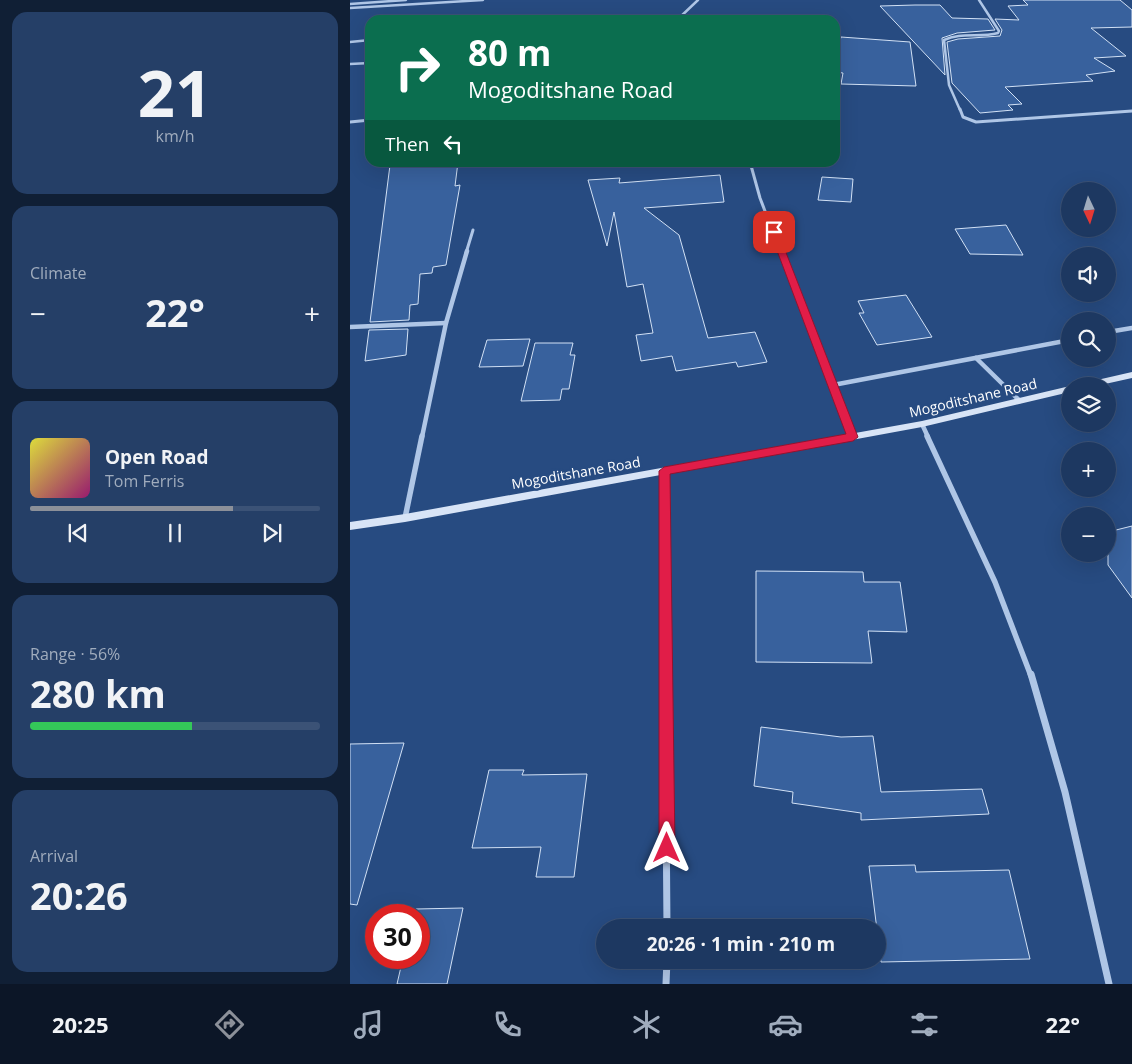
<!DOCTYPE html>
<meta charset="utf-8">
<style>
body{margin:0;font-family:"Open Sans",sans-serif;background:#253f67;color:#f1f3f6;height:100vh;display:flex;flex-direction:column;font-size:19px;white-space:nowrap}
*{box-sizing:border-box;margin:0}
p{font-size:16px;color:#a0acbd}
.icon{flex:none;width:28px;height:28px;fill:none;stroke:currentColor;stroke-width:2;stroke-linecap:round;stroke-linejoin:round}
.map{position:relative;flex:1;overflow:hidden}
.side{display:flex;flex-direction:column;gap:12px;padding:12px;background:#101f35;width:350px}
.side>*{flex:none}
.top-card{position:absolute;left:15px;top:15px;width:475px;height:152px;border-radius:15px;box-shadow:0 5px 20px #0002,0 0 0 1px #3b5276;background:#0b6e4f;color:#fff;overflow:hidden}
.needle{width:32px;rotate:176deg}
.tools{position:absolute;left:711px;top:182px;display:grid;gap:10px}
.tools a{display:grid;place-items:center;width:55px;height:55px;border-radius:50%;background:#1d3861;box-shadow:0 5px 20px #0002,0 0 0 1px #3b5276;font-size:25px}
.speed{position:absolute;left:15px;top:904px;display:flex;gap:10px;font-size:25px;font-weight:700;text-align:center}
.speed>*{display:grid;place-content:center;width:65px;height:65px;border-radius:50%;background:#1d3861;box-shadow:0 5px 20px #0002,0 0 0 1px #3b5276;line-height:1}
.speed .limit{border:8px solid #d22;background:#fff;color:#111}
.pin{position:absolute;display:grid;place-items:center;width:42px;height:42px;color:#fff;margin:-21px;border-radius:10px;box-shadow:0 2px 8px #0006}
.me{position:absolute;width:55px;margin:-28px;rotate:0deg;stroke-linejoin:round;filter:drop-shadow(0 0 4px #0008)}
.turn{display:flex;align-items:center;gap:18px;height:105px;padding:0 20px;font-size:22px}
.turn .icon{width:65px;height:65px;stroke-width:2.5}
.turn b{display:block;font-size:35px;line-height:42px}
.then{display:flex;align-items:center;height:48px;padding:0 20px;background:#0003;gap:10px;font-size:19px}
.big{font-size:38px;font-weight:700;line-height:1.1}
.side .tile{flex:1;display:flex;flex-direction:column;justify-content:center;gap:8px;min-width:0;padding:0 18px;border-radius:15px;background:#253f67}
.side .dial{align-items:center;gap:0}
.dial b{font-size:65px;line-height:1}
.song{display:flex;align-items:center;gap:15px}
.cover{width:60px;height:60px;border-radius:8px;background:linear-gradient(135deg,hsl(60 70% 55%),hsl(320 70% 35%))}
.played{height:5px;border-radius:2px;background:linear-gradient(90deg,#8c9099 70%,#3b5276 70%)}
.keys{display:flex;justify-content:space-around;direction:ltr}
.heat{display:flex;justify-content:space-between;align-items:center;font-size:28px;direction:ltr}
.charge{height:8px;border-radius:4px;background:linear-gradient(90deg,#34c759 56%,#3b5276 0)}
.trip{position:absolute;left:246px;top:919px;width:290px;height:50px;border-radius:25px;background:#1d3861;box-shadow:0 5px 20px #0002,0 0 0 1px #3b5276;font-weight:700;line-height:50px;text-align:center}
.menu{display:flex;height:80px;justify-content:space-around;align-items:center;background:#0c1627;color:#a0acbd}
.menu .icon{width:35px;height:35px}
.menu .on{color:#8c9099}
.menu b{font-size:22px;color:#f1f3f6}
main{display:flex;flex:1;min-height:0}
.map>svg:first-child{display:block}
</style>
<main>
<section class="side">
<div class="tile dial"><b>21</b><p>km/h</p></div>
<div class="tile"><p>Climate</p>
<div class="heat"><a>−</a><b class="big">22°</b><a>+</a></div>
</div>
<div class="tile">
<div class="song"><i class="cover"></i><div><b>Open Road</b><p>Tom Ferris</p></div></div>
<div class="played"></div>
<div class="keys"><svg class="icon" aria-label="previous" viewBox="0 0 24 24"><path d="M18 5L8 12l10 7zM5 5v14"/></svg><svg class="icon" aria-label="pause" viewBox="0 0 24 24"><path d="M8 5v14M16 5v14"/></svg><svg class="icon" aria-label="next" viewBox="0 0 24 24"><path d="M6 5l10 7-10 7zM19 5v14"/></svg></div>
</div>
<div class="tile"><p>Range · 56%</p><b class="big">280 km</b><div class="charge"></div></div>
<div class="tile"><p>Arrival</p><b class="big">20:26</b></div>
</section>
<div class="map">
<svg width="782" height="984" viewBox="0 0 782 984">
<rect width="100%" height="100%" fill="#274b81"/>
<!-- building -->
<g fill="#38619d" stroke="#d2e1f5">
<polygon points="673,0 770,0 782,10 782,27 741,28 776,56 744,58 765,71 736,75 743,81 655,87 672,104 658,105 663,110 630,113 602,83 597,42 608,39 650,36 652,30 645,19 669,20 658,6 678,5"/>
<polygon points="565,5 590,5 602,18 638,19 645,30 607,33 592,38 595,75 530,6"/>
<polygon points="491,37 560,42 566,86 491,84 493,73 485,72 485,60"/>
<polygon points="67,162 108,162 105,186 110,185 96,265 83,267 82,273 70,274 68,304 60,305 59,320 20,322 40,165"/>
<polygon points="370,175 374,202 294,208 329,235 358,338 405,332 417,362 388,367 386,362 326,371 322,356 291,361 286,335 303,333 293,284 277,287 264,212 257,246 238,180 270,178 269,183"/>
<polygon points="472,177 503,179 501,202 468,200"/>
<polygon points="656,225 673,255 620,254 605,229"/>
<polygon points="556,295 582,337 527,345 509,313 514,313 508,301"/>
<polygon points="58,329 56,355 15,361 19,330"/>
<polygon points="180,339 173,366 129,367 137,340"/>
<polygon points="185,343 223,343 220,355 225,355 219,389 212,389 210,400 171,401"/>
<polygon points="782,526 782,598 758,565 758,532"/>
<polygon points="406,571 513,572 514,582 550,582 557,632 518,631 522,663 406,662"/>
<polygon points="411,727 491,737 523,736 531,792 632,789 639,814 511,820 511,813 442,803 443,792 404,786"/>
<polygon points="54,743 7,905 0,904 0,744"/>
<polygon points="139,770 174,770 172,775 237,774 224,877 186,877 191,847 122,848"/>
<polygon points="565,865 566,872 659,870 680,959 531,962 519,866"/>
<polygon points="113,908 97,984 47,984 53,958 69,958 69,915 64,915 66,909"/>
</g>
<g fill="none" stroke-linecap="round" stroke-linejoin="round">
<!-- minor-far4 -->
<g stroke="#afc6e6" stroke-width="2.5">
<polyline points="0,4 56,0"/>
<polyline points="0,8 133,0"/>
<polyline points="327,20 348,0"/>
<polyline points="0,42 20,40"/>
<polyline points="0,64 20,63"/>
<path d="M610 110 599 85 594 40C611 32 630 38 648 33L649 31 629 0"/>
</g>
<!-- minor-far3 -->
<g stroke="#afc6e6" stroke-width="3">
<polyline points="610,109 613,117 626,122 782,111"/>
<polyline points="0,122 20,120"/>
<polyline points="400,162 410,198 431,253"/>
<polyline points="116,253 123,230"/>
</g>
<!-- minor-far2 -->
<g stroke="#afc6e6" stroke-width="4.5">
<polyline points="431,251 503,437"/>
<polyline points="0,327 96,323"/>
<polyline points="758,332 782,328"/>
<polyline points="626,358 670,401"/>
<polyline points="483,385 720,340"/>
<polyline points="572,424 578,437"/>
<polyline points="72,437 96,323 117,251"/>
</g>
<!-- minor-far1 -->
<g stroke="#afc6e6" stroke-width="5.5">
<polyline points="577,436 645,582 681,676"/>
<polyline points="314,471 315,676"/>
<polyline points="55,518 72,436"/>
</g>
<!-- minor -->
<g stroke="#afc6e6" stroke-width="7">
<polyline points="315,674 317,928"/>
<polyline points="681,674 715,792 759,984"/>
<polyline points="316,984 317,960"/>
</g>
<!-- secondary -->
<g fill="#d8e4f6" fill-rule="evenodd">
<polygon points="782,372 782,378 746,386 730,386 734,383"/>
<polygon points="720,386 720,392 572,427 55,522 0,530 0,522 55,514 572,421"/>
</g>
</g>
<!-- route -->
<polygon fill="#e11d48" stroke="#92132f" points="424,229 428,232 508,437 503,441 320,474 325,848 322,854 317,856 311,854 309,848 309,471 314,467 496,434 420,232"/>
<g text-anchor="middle" stroke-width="5" stroke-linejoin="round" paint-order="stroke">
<!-- street labels -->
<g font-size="14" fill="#fff" stroke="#274b81">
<text transform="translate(623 398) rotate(-13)" y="5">Mogoditshane Road</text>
<text transform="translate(226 473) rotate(-10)" y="5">Mogoditshane Road</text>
</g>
</g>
</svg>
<div class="tools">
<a><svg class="needle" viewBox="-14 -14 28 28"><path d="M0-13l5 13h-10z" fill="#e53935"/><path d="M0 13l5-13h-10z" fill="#a0acbd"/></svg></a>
<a><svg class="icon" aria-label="sound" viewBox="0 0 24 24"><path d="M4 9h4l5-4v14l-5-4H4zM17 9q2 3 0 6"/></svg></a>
<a><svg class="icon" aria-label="search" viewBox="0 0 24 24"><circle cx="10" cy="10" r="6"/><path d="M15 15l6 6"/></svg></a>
<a><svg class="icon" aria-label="layers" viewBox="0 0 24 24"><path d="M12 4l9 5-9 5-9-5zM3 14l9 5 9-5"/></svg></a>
<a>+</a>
<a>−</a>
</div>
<div class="speed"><div class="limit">30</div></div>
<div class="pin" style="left:424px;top:232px;background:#d93025"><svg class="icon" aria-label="arrive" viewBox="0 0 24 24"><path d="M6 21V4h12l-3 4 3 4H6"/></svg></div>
<svg class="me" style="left:317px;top:848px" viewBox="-20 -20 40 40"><path d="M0-17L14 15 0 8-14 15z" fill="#e11d48" stroke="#fff" stroke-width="4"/></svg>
<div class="trip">20:26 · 1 min · 210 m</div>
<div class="top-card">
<div class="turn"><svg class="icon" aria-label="right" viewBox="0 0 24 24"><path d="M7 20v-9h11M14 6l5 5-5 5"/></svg><div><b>80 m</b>Mogoditshane Road</div></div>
<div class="then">Then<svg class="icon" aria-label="left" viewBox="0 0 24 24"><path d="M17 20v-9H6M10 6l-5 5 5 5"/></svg></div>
</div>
</div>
</main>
<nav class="menu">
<b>20:25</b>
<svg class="icon on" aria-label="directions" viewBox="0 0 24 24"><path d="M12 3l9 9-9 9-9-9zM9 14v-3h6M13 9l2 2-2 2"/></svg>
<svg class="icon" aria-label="music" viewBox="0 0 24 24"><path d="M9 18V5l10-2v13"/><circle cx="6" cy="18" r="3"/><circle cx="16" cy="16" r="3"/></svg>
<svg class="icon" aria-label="phone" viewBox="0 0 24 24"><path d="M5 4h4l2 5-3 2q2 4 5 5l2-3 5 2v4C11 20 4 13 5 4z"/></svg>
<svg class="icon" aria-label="climate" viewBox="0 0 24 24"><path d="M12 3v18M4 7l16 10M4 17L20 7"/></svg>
<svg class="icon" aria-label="car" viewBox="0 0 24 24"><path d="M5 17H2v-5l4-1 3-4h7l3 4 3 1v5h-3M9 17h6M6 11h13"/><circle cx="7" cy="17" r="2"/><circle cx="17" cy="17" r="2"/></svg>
<svg class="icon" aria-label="filters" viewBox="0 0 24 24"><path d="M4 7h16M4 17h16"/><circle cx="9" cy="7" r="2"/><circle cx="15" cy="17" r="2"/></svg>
<b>22°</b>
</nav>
